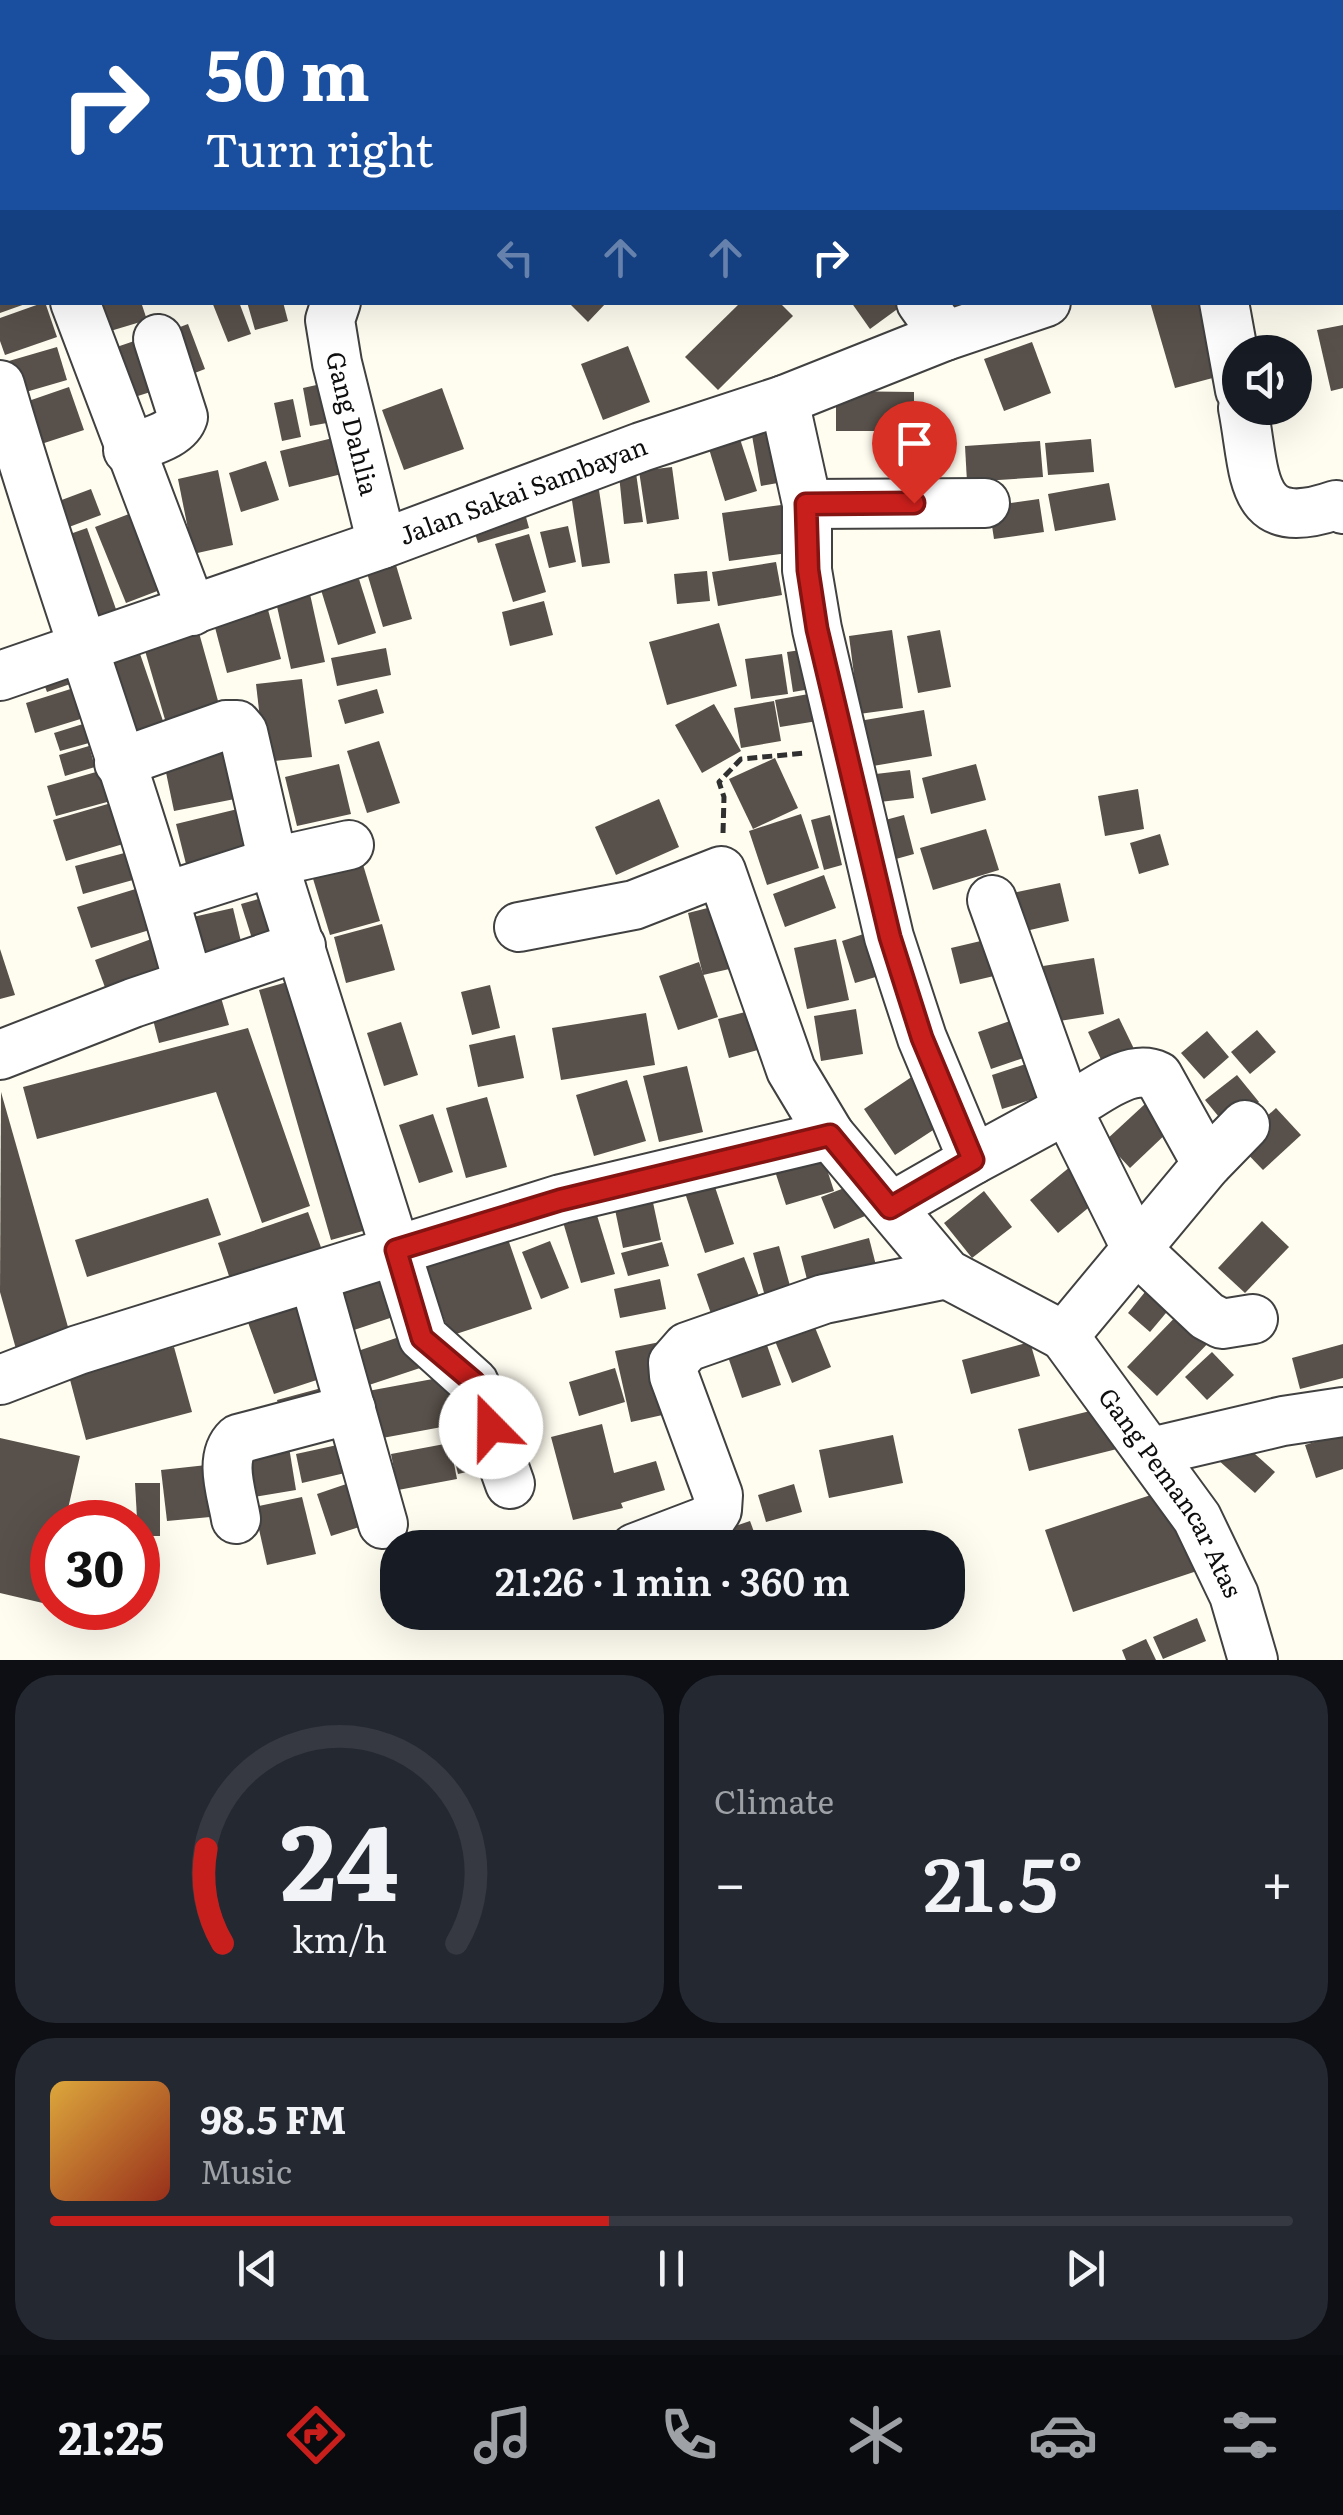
<!DOCTYPE html>
<meta charset="utf-8">
<style>
body{margin:0;font-family:Literata,serif;background:#242831;color:#f1f3f6;height:100vh;display:flex;flex-direction:column;font-size:38px;white-space:nowrap}
*{box-sizing:border-box;margin:0}
p{font-size:32px;color:#9ea1a6}
.icon{flex:none;width:55px;height:55px;fill:none;stroke:currentColor;stroke-width:2;stroke-linecap:round;stroke-linejoin:round}
.map{position:relative;height:1660px;overflow:hidden}
.sheet{display:flex;flex-direction:column;gap:15px;padding:15px;background:#0d0f14;flex:1}
.sheet>*{flex:none}
.top-card{position:absolute;left:0px;top:0px;width:1345px;height:305px;box-shadow:0 10px 40px #0002;background:#1a4fa0;color:#fff;overflow:hidden}
.fabs{position:absolute;left:1222px;top:335px;display:grid;gap:20px}
.fabs a{display:grid;place-items:center;width:90px;height:90px;border-radius:50%;background:#171b24;box-shadow:0 10px 40px #0002;font-size:50px}
.speed{position:absolute;left:30px;top:1500px;display:flex;gap:20px;font-size:50px;font-weight:700;text-align:center}
.speed>*{display:grid;place-content:center;width:130px;height:130px;border-radius:50%;background:#171b24;box-shadow:0 10px 40px #0002;line-height:1}
.speed .limit{border:15px solid #d22;background:#fff;color:#111}
.pin{position:absolute;display:grid;place-items:center;width:85px;height:85px;color:#fff;margin:-102px -42px;border-radius:50% 50% 50% 0;rotate:-45deg;box-shadow:0 0 10px #0007}
.pin .icon{rotate:45deg}
.me{position:absolute;width:110px;margin:-55px;rotate:338deg;stroke-linejoin:round;filter:drop-shadow(0 0 8px #0008)}
.turn{display:flex;align-items:center;gap:35px;height:210px;padding:0 40px;font-size:45px}
.turn .icon{width:130px;height:130px;stroke-width:2.5}
.turn b{display:block;font-size:70px;line-height:85px}
.lanes{display:flex;align-items:center;height:95px;padding:0 40px;background:#0003;justify-content:center;gap:50px;direction:ltr}
.lanes .off{opacity:.35}
.big{font-size:75px;font-weight:600;line-height:1.1}
.sheet .card{flex:1;display:flex;flex-direction:column;justify-content:center;gap:15px;min-width:0;padding:0 35px;border-radius:40px;background:#242831}
.sheet .dial{align-items:center;gap:0}
.dial svg{height:260px;overflow:visible;fill:none;stroke:#363941;stroke-width:7;stroke-linecap:round;text-anchor:middle}
.dial text{fill:#f1f3f6;stroke:none}
.song{display:flex;align-items:center;gap:30px}
.cover{width:120px;height:120px;border-radius:15px;background:linear-gradient(135deg,hsl(40 70% 55%),hsl(10 70% 35%))}
.played{height:10px;border-radius:5px;background:linear-gradient(90deg,#c91f1c 45%,#363941 45%)}
.keys{display:flex;justify-content:space-around;direction:ltr}
.heat{display:flex;justify-content:space-between;align-items:center;font-size:55px;direction:ltr}
.sheet .tiles{flex:1;display:grid;gap:15px;grid-template-columns:1fr 1fr}
.card:last-child{grid-column:span 2}
.trip{position:absolute;left:380px;top:1530px;width:585px;height:100px;border-radius:40px;background:#171b24;box-shadow:0 10px 40px #0002;font-weight:600;line-height:100px;text-align:center}
.dock{display:flex;height:160px;justify-content:space-around;align-items:center;background:#090b0e;color:#9ea1a6}
.dock .icon{width:70px;height:70px}
.dock .active{color:#c91f1c}
.dock b{font-size:45px;color:#f1f3f6}
.map>svg:first-child{display:block}
</style>
<div class="map">
<svg width="1343" height="1660" viewBox="0 0 1343 1660">
<rect width="100%" height="100%" fill="#fffdf0"/>
<!-- building -->
<g fill="#58504a">
<polygon points="0,302 28,302 28,303 0,313"/>
<polygon points="45,302 57,337 5,355 0,341 0,318"/>
<polygon points="97,302 141,302 147,320 107,332"/>
<polygon points="212,302 239,302 251,334 228,342"/>
<polygon points="247,302 283,302 288,321 255,330"/>
<polygon points="568,302 607,302 588,322"/>
<polygon points="741,302 779,302 793,316 718,390 685,357"/>
<polygon points="851,302 907,302 870,329"/>
<polygon points="1150,302 1203,302 1224,375 1175,388"/>
<polygon points="188,324 205,369 182,378 164,333"/>
<polygon points="1343,325 1343,388 1331,391 1317,330"/>
<polygon points="143,338 160,389 125,400 108,350"/>
<polygon points="1032,342 1051,393 1004,411 984,359"/>
<polygon points="628,346 650,402 603,420 581,364"/>
<polygon points="57,347 67,380 12,396 2,363"/>
<polygon points="330,382 338,421 310,426 303,388"/>
<polygon points="69,387 84,430 29,448 14,406"/>
<polygon points="442,388 464,449 404,470 382,410"/>
<polygon points="836,391 914,392 914,431 836,431"/>
<polygon points="293,399 301,437 282,441 274,403"/>
<polygon points="784,424 795,480 761,486 751,430"/>
<polygon points="345,435 354,471 289,487 280,451"/>
<polygon points="740,439 757,491 725,501 709,449"/>
<polygon points="1091,439 1094,472 1048,475 1045,443"/>
<polygon points="1040,441 1043,477 967,482 965,446"/>
<polygon points="266,461 279,500 241,512 229,473"/>
<polygon points="672,467 679,519 647,524 639,471"/>
<polygon points="218,470 233,545 193,554 178,479"/>
<polygon points="636,473 643,522 624,524 619,475"/>
<polygon points="1109,483 1116,520 1055,531 1048,494"/>
<polygon points="91,489 101,515 61,530 51,504"/>
<polygon points="599,490 610,563 582,567 571,494"/>
<polygon points="1039,499 1044,532 994,539 989,506"/>
<polygon points="781,505 788,553 729,561 722,513"/>
<polygon points="523,506 529,528 478,543 471,521"/>
<polygon points="129,514 160,590 126,603 95,527"/>
<polygon points="568,526 576,562 549,568 540,532"/>
<polygon points="87,528 117,612 82,624 53,540"/>
<polygon points="529,534 546,592 513,602 495,544"/>
<polygon points="776,562 782,595 718,606 712,572"/>
<polygon points="396,565 412,619 383,627 367,573"/>
<polygon points="707,571 710,601 677,604 674,574"/>
<polygon points="359,579 376,633 338,645 321,590"/>
<polygon points="308,585 325,662 291,669 274,593"/>
<polygon points="544,601 553,635 510,646 502,612"/>
<polygon points="266,602 281,659 227,673 212,616"/>
<polygon points="196,622 220,708 166,723 141,637"/>
<polygon points="719,623 737,686 667,705 649,642"/>
<polygon points="892,630 903,708 859,714 849,636"/>
<polygon points="940,630 951,687 918,693 907,636"/>
<polygon points="821,647 828,686 793,692 787,652"/>
<polygon points="138,648 163,721 133,731 109,658"/>
<polygon points="386,648 391,675 337,686 331,658"/>
<polygon points="782,654 788,694 751,699 745,659"/>
<polygon points="65,655 76,682 47,692 37,665"/>
<polygon points="302,679 312,757 265,762 256,684"/>
<polygon points="77,687 87,717 35,733 26,703"/>
<polygon points="377,689 384,713 345,724 338,700"/>
<polygon points="831,690 836,718 780,727 775,700"/>
<polygon points="774,701 781,741 741,748 734,708"/>
<polygon points="714,704 741,751 702,773 675,725"/>
<polygon points="924,710 932,756 867,767 859,721"/>
<polygon points="83,724 89,743 60,751 54,733"/>
<polygon points="379,741 400,803 367,813 347,751"/>
<polygon points="240,743 250,796 174,811 163,758"/>
<polygon points="89,746 95,767 65,776 59,755"/>
<polygon points="775,758 798,808 753,829 729,779"/>
<polygon points="339,764 351,814 297,826 285,777"/>
<polygon points="976,764 986,800 931,814 922,778"/>
<polygon points="110,768 118,799 56,816 47,786"/>
<polygon points="910,770 914,798 871,803 867,775"/>
<polygon points="1138,789 1144,829 1105,836 1098,796"/>
<polygon points="659,799 679,847 616,875 595,827"/>
<polygon points="118,801 130,842 66,861 53,820"/>
<polygon points="254,805 266,852 188,872 176,824"/>
<polygon points="801,814 819,868 767,885 749,831"/>
<polygon points="830,815 842,865 824,870 811,820"/>
<polygon points="904,815 914,854 885,862 874,823"/>
<polygon points="986,829 999,870 933,890 920,848"/>
<polygon points="1160,834 1169,865 1139,874 1130,843"/>
<polygon points="132,851 140,878 83,894 75,866"/>
<polygon points="361,858 380,921 330,935 311,872"/>
<polygon points="824,875 836,908 785,927 773,894"/>
<polygon points="1060,883 1069,921 1017,933 1008,894"/>
<polygon points="142,887 156,928 91,948 77,907"/>
<polygon points="279,893 294,943 257,954 241,904"/>
<polygon points="731,902 747,965 703,975 688,913"/>
<polygon points="233,908 244,954 204,963 193,917"/>
<polygon points="382,924 395,970 346,983 334,937"/>
<polygon points="879,929 893,972 855,983 842,941"/>
<polygon points="162,935 178,974 110,1001 95,960"/>
<polygon points="1002,936 1011,972 960,984 951,948"/>
<polygon points="836,939 849,1000 807,1009 794,948"/>
<polygon points="0,949 15,995 0,999"/>
<polygon points="1094,958 1104,1014 1053,1022 1043,966"/>
<polygon points="699,962 718,1017 678,1030 659,976"/>
<polygon points="305,977 377,1227 331,1240 259,990"/>
<polygon points="490,985 500,1028 472,1035 461,992"/>
<polygon points="220,994 229,1025 159,1043 151,1012"/>
<polygon points="757,1009 768,1047 729,1058 718,1019"/>
<polygon points="856,1009 863,1054 821,1061 814,1016"/>
<polygon points="646,1013 655,1065 561,1080 552,1028"/>
<polygon points="1030,1014 1044,1051 991,1069 978,1032"/>
<polygon points="1119,1018 1136,1053 1105,1068 1088,1032"/>
<polygon points="401,1022 418,1075 384,1086 367,1033"/>
<polygon points="248,1028 310,1206 262,1223 216,1092 37,1139 23,1087"/>
<polygon points="1257,1030 1276,1052 1250,1074 1231,1052"/>
<polygon points="1207,1031 1229,1057 1204,1079 1181,1053"/>
<polygon points="515,1035 524,1078 478,1087 469,1045"/>
<polygon points="1041,1059 1052,1093 1002,1109 992,1075"/>
<polygon points="687,1066 703,1132 659,1142 643,1076"/>
<polygon points="916,1074 947,1121 895,1155 864,1109"/>
<polygon points="1237,1075 1259,1102 1228,1128 1205,1100"/>
<polygon points="627,1080 646,1141 594,1156 576,1095"/>
<polygon points="1,1092 70,1334 16,1349 0,1292"/>
<polygon points="487,1097 507,1167 466,1178 446,1108"/>
<polygon points="1145,1104 1170,1130 1130,1168 1105,1141"/>
<polygon points="1276,1108 1301,1135 1263,1170 1237,1143"/>
<polygon points="433,1114 453,1172 419,1183 399,1125"/>
<polygon points="820,1148 834,1191 786,1205 772,1162"/>
<polygon points="1071,1166 1099,1199 1058,1233 1030,1200"/>
<polygon points="712,1178 734,1244 705,1253 683,1187"/>
<polygon points="852,1185 865,1216 834,1229 821,1197"/>
<polygon points="984,1191 1012,1227 972,1258 944,1223"/>
<polygon points="651,1193 661,1240 623,1248 613,1200"/>
<polygon points="208,1198 221,1235 87,1277 75,1240"/>
<polygon points="308,1212 322,1250 231,1282 218,1243"/>
<polygon points="596,1212 615,1274 581,1283 563,1222"/>
<polygon points="1262,1221 1289,1247 1245,1293 1218,1268"/>
<polygon points="869,1238 879,1277 811,1295 801,1256"/>
<polygon points="508,1239 532,1309 450,1336 426,1267"/>
<polygon points="550,1241 569,1288 541,1299 522,1252"/>
<polygon points="662,1242 669,1266 628,1276 621,1253"/>
<polygon points="779,1246 792,1293 766,1300 753,1253"/>
<polygon points="744,1257 762,1304 714,1322 697,1274"/>
<polygon points="392,1276 405,1313 339,1335 327,1297"/>
<polygon points="660,1279 666,1309 620,1318 614,1289"/>
<polygon points="1149,1287 1171,1307 1150,1332 1128,1313"/>
<polygon points="304,1297 332,1375 274,1394 246,1317"/>
<polygon points="1185,1307 1215,1336 1157,1396 1127,1367"/>
<polygon points="814,1325 831,1367 792,1383 775,1341"/>
<polygon points="762,1331 781,1385 742,1398 724,1345"/>
<polygon points="408,1334 420,1368 360,1388 349,1354"/>
<polygon points="660,1342 676,1412 631,1422 615,1351"/>
<polygon points="1030,1342 1040,1376 971,1394 962,1360"/>
<polygon points="1343,1344 1343,1378 1300,1389 1292,1358"/>
<polygon points="174,1347 192,1412 86,1440 69,1376"/>
<polygon points="1212,1352 1234,1375 1207,1400 1185,1377"/>
<polygon points="615,1368 625,1402 579,1416 569,1382"/>
<polygon points="449,1376 458,1424 377,1439 368,1391"/>
<polygon points="329,1386 334,1403 282,1418 277,1400"/>
<polygon points="1106,1407 1117,1449 1029,1471 1018,1429"/>
<polygon points="602,1424 614,1473 656,1461 665,1490 621,1503 623,1508 573,1520 551,1437"/>
<polygon points="1343,1433 1343,1469 1316,1478 1305,1445"/>
<polygon points="893,1435 903,1483 829,1498 819,1450"/>
<polygon points="1236,1437 1275,1472 1255,1493 1217,1459"/>
<polygon points="0,1438 80,1456 65,1522 52,1522 52,1578 47,1604 0,1593"/>
<polygon points="288,1441 296,1490 248,1498 240,1449"/>
<polygon points="351,1442 358,1470 302,1483 296,1454"/>
<polygon points="450,1443 457,1479 398,1490 391,1454"/>
<polygon points="488,1443 493,1466 458,1474 452,1450"/>
<polygon points="216,1464 221,1516 167,1521 161,1470"/>
<polygon points="358,1480 372,1523 331,1536 317,1494"/>
<polygon points="135,1483 160,1483 160,1536 138,1536"/>
<polygon points="794,1484 802,1512 766,1522 758,1495"/>
<polygon points="1169,1489 1197,1571 1073,1612 1045,1530"/>
<polygon points="302,1497 316,1554 267,1565 254,1507"/>
<polygon points="750,1521 760,1548 717,1548 712,1534"/>
<polygon points="1197,1618 1206,1641 1163,1659 1153,1637"/>
<polygon points="1146,1639 1156,1660 1126,1660 1122,1650"/>
</g>
<g fill="none" stroke-linecap="round" stroke-linejoin="round">
<!-- minor casing -->
<g stroke="#414141" stroke-width="52">
<g id="minor">
<polyline points="344,0 345,2"/>
<polyline points="1272,0 1272,2"/>
<polyline points="536,2 541,0"/>
<polyline points="904,2 905,0"/>
<polyline points="1331,2 1338,0"/>
<polyline points="0,194 2,193"/>
<polyline points="1342,205 1343,205"/>
<polyline points="75,302 192,611"/>
<path id="s1" d="M336 302 330 320 337 363 382 544"/>
<polyline points="921,302 945,336"/>
<polyline points="1224,302 1240,390"/>
<path d="M0 385C56 580 129 769 183 964"/>
<polyline points="784,400 807,504 807,570 817,629 889,937 922,1038 973,1160 891,1207"/>
<path d="M1243 408C1256 474 1247 536 1336 505L1343 509"/>
<path d="M128 450C146 442 177 436 183 417L158 339"/>
<polyline points="807,504 985,503"/>
<path id="s2" d="M0 676 382 544 641 447 784 400 945 336 1046 302"/>
<polyline points="119,763 226,725 237,725 243,732 273,862 349,845"/>
<polyline points="164,897 273,862 423,1337 474,1383 510,1484"/>
<polyline points="519,927 634,905 721,871 791,1070 830,1135"/>
<polyline points="0,1055 133,1003 301,946"/>
<polyline points="973,1160 1067,1109 992,900"/>
<path d="M1207 1164 1158 1076C1129 1062 1092 1095 1067 1109L1137 1250 1207 1316 1222 1324 1253 1319"/>
<polyline points="314,1279 383,1524"/>
<path id="s3" d="M1064 1336 1197 1518 1234 1595 1253 1660"/>
<polyline points="0,1380 78,1350 561,1199 830,1135 947,1274 1064,1336 1207,1164 1245,1125"/>
<polyline points="1151,1452 1283,1421 1343,1412"/>
<path d="M236 1519C232 1494 218 1458 238 1439L351 1409"/>
<polyline points="635,1548 711,1519 717,1510 718,1495 674,1376 673,1363 687,1347 824,1299 947,1274"/>
</g>
</g>
<!-- path -->
<polyline stroke="#303030" stroke-width="5" stroke-dasharray="10 5" stroke-linecap="butt" points="723,833 724,797 719,782 741,759 806,753"/>
<!-- minor -->
<use href="#minor" stroke="#fff" stroke-width="48"/>
</g>
<g fill="none" stroke-linecap="round" stroke-linejoin="round">
<!-- route casing -->
<g stroke="#831412" stroke-width="25">
<polyline id="route" points="491,1427 474,1382 422,1338 396,1250 560,1200 830,1135 890,1208 973,1160 922,1038 890,937 817,629 808,570 806,504 914,503"/>
</g>
<!-- route -->
<use href="#route" stroke="#c91f1c" stroke-width="18"/>
</g>
<g text-anchor="middle" stroke-width="10" stroke-linejoin="round" paint-order="stroke">
<!-- street labels -->
<g font-size="25" fill="#0e0e0e" stroke="#fff">
<text dy="9" stroke="none"><textPath href="#s1" startOffset="125">Gang Dahlia</textPath></text>
<text dy="9" stroke="none"><textPath href="#s2" startOffset="555">Jalan Sakai Sambayan</textPath></text>
<text dy="9" stroke="none"><textPath href="#s3" startOffset="190">Gang Pemancar Atas</textPath></text>
</g>
</g>
</svg>
<div class="fabs">
<a><svg class="icon" aria-label="sound" viewBox="0 0 24 24"><path d="M4 9h4l5-4v14l-5-4H4zM17 9q2 3 0 6"/></svg></a>
</div>
<div class="speed"><div class="limit">30</div></div>
<div class="pin" style="left:914px;top:503px;background:#d93025"><svg class="icon" aria-label="arrive" viewBox="0 0 24 24"><path d="M6 21V4h12l-3 4 3 4H6"/></svg></div>
<svg class="me" style="left:491px;top:1427px" viewBox="-20 -20 40 40"><circle r="19" fill="#fff"/><path d="M0-13L10 11 0 6-10 11z" fill="#c91f1c"/></svg>
<div class="trip">21:26 · 1 min · 360 m</div>
<div class="top-card">
<div class="turn"><svg class="icon" aria-label="right" viewBox="0 0 24 24"><path d="M7 20v-9h11M14 6l5 5-5 5"/></svg><div><b>50 m</b>Turn right</div></div>
<div class="lanes"><svg class="icon off" aria-label="left" viewBox="0 0 24 24"><path d="M17 20v-9H6M10 6l-5 5 5 5"/></svg><svg class="icon off" aria-label="ahead" viewBox="0 0 24 24"><path d="M12 20V5M6 11l6-6 6 6"/></svg><svg class="icon off" aria-label="ahead" viewBox="0 0 24 24"><path d="M12 20V5M6 11l6-6 6 6"/></svg><svg class="icon" aria-label="right" viewBox="0 0 24 24"><path d="M7 20v-9h11M14 6l5 5-5 5"/></svg></div>
</div>
</div>
<section class="sheet">
<div class="tiles">
<div class="card dial"><svg viewBox="0 0 100 80">
<path d="M14 69A42 42 0 1 1 86 69"/>
<path d="M14 69A42 42 0 0 1 9 40" stroke="#c91f1c"/>
<text x="50" y="56" font-size="32" font-weight="700">24</text>
<text x="50" y="72" font-size="11">km/h</text>
</svg></div>
<div class="card"><p>Climate</p>
<div class="heat"><a>−</a><b class="big">21.5°</b><a>+</a></div>
</div>
<div class="card">
<div class="song"><i class="cover"></i><div><b>98.5 FM</b><p>Music</p></div></div>
<div class="played"></div>
<div class="keys"><svg class="icon" aria-label="previous" viewBox="0 0 24 24"><path d="M18 5L8 12l10 7zM5 5v14"/></svg><svg class="icon" aria-label="pause" viewBox="0 0 24 24"><path d="M8 5v14M16 5v14"/></svg><svg class="icon" aria-label="next" viewBox="0 0 24 24"><path d="M6 5l10 7-10 7zM19 5v14"/></svg></div>
</div>
</div>
</section>
<nav class="dock">
<b>21:25</b>
<svg class="icon active" aria-label="directions" viewBox="0 0 24 24"><path d="M12 3l9 9-9 9-9-9zM9 14v-3h6M13 9l2 2-2 2"/></svg>
<svg class="icon" aria-label="music" viewBox="0 0 24 24"><path d="M9 18V5l10-2v13"/><circle cx="6" cy="18" r="3"/><circle cx="16" cy="16" r="3"/></svg>
<svg class="icon" aria-label="phone" viewBox="0 0 24 24"><path d="M5 4h4l2 5-3 2q2 4 5 5l2-3 5 2v4C11 20 4 13 5 4z"/></svg>
<svg class="icon" aria-label="climate" viewBox="0 0 24 24"><path d="M12 3v18M4 7l16 10M4 17L20 7"/></svg>
<svg class="icon" aria-label="car" viewBox="0 0 24 24"><path d="M5 17H2v-5l4-1 3-4h7l3 4 3 1v5h-3M9 17h6M6 11h13"/><circle cx="7" cy="17" r="2"/><circle cx="17" cy="17" r="2"/></svg>
<svg class="icon" aria-label="filters" viewBox="0 0 24 24"><path d="M4 7h16M4 17h16"/><circle cx="9" cy="7" r="2"/><circle cx="15" cy="17" r="2"/></svg>
</nav>
